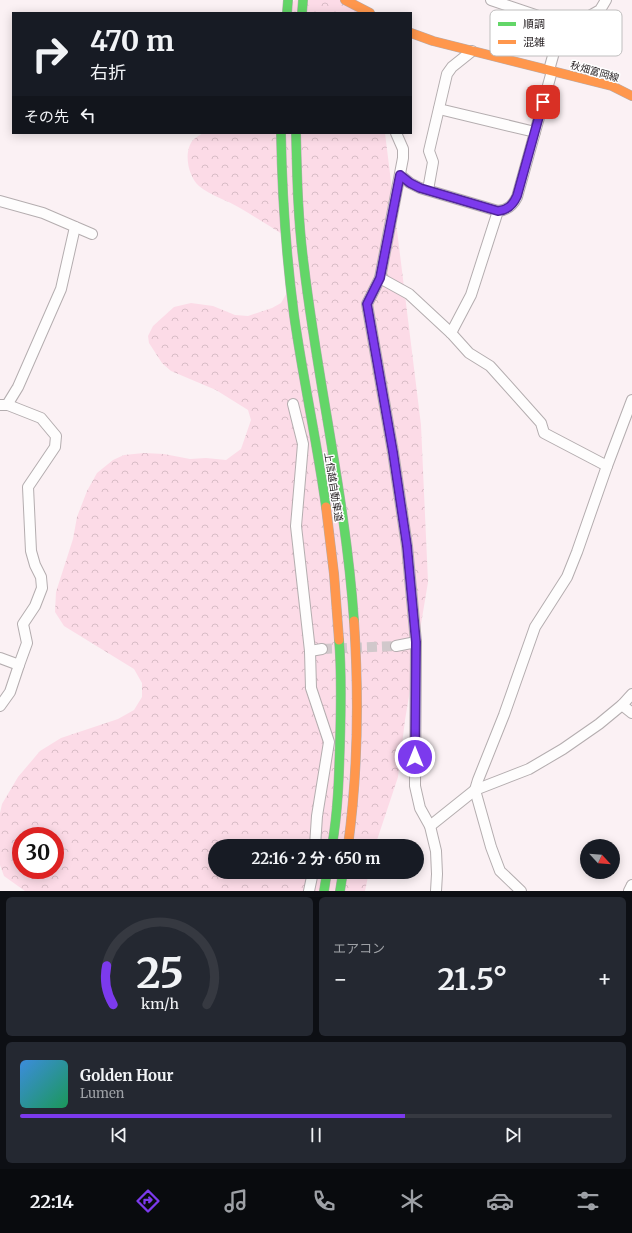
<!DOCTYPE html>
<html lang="ja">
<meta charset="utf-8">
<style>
body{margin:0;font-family:Merriweather,"Noto Sans JP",serif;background:#242831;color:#f1f3f6;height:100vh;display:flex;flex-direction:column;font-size:15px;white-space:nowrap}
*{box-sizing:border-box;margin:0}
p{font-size:13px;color:#9ea1a6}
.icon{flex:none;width:22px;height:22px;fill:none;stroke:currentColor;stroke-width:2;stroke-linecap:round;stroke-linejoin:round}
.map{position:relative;height:891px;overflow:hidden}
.drawer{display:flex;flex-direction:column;gap:6px;padding:6px;background:#0d0f14;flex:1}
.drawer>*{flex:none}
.hud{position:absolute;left:12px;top:12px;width:400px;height:122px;border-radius:0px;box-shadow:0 2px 10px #0003;background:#171b24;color:#f1f3f6;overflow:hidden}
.needle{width:26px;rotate:116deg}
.tools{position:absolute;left:580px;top:839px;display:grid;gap:8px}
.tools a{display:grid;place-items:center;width:40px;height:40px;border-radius:50%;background:#171b24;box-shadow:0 2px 10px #0003;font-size:20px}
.speed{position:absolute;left:12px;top:827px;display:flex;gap:8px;font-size:20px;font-weight:700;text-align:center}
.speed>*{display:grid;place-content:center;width:52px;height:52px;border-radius:50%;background:#171b24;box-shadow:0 2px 10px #0003;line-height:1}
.speed .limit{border:6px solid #d22;background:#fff;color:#111}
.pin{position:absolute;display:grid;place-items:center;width:34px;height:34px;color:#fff;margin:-17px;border-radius:8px;box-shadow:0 2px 6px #0006}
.me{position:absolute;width:44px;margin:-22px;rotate:0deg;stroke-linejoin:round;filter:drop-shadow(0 0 3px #0008)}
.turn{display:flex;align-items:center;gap:14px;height:84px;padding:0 12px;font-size:18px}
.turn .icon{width:52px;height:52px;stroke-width:2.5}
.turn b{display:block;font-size:28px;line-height:34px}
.then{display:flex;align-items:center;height:38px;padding:0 12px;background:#0003;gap:8px;font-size:15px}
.big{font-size:30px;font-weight:700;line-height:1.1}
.drawer .widget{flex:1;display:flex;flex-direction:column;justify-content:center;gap:6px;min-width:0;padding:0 14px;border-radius:6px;background:#242831}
.drawer .dial{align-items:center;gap:0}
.dial svg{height:104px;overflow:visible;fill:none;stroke:#363941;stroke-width:7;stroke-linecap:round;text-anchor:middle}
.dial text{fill:#f1f3f6;stroke:none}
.song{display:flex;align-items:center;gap:12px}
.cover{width:48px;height:48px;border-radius:6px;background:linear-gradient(135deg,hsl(210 70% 55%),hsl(150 70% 35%))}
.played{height:4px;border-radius:2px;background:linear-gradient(90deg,#7c3aed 65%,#363941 65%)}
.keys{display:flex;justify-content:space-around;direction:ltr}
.heat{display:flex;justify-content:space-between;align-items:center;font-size:22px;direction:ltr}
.drawer .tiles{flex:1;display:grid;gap:6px;grid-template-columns:1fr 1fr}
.widget:last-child{grid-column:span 2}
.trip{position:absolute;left:208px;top:839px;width:216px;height:40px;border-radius:20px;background:#171b24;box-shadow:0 2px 10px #0003;font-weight:700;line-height:40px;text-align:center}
.dock{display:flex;height:64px;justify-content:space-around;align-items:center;background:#090b0e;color:#9ea1a6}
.dock .icon{width:28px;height:28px}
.dock .current{color:#7c3aed}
.dock b{font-size:18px;color:#f1f3f6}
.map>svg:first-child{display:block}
</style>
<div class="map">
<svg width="632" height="891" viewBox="0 0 632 891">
<defs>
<pattern id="forest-crowns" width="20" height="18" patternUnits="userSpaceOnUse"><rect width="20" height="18" fill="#fcdbe7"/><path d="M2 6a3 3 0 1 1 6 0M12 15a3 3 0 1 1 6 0" fill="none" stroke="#d8bcc6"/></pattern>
</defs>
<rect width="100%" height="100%" fill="#fbf1f4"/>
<!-- forest -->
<g fill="url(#forest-crowns)" fill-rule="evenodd">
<polygon points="295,0 357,0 364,13 281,13"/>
<path d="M203 133H385L421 425 428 582 405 720 398 777 375 846H215V872H369L365 891H25L4 876 0 865V813L2 804 18 777 40 751 61 738 118 719 134 710 142 697V683L134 669 64 626 55 612 56 592 73 539 77 517 87 491 97 473 113 460 124 455 144 453 164 454 190 459 206 458 226 460 241 449 251 420 248 410 216 390 171 371 162 363 149 343 148 336 153 326 174 307 191 303 213 306 235 315 248 316 272 308 281 303 289 289 285 236C270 226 255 217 240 208 227 200 211 196 199 186 188 176 183 152 193 140 195 138 200 135 203 133ZM21 836H55V870H21Z"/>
</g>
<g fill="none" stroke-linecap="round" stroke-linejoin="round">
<!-- street-tunnel -->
<polyline stroke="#d1c8cb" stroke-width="10" stroke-dasharray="10 5" stroke-linecap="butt" points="322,649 396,646"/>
<!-- street casing -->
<g stroke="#b4adaf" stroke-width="12">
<g id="street">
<polyline points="491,0 562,24 586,18 600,10 606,0"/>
<polyline points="549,70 562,24"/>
<polyline points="439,109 535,132"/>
<polyline points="396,133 403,149 403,158 380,278 367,304 393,452 407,546 416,642 415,786 420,808 430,826 436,851 437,874 436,891"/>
<path d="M400 175 410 183 420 188 498 211C508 210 513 205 517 197L552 71"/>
<polyline points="428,190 433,162 429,151 447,74 452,67 472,51"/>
<polyline points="0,201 43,213 92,234"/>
<polyline points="380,278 409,294 451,333 469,353 490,366 541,423 544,433 607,466"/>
<polyline points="451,333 471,295 498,211"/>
<polyline points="293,404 303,444 296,526 310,651 311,688 329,742 317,816 315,846"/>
<polyline points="0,405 7,405 18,387 61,289 75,227"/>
<polyline points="8,405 41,418 56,436 55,447 28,487 31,551 35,565 41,577 42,588 35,606 23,624 27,643 19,665"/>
<polyline points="396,646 416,642"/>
<polyline points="310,651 322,649"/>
<polyline points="0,658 19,665 10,692 0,706"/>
<polyline points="622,705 632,713"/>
<polyline points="430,826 475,790 529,769 563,749 599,724 622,705 632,694"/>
<polyline points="309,891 313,872"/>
<polyline points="521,891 500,871 491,847 475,790 478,780 504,715 535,627 567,577 577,552 607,466 632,400"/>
<polyline points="629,891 632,885"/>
</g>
</g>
<!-- fast casing -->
<g stroke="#b4adaf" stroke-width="10">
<g id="fast">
<polyline points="287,13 288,0"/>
<polyline points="302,13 303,0"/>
<path d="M281 133C282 194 286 254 294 315 303 379 317 442 326 507"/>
<path d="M296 133C297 177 298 222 304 266 318 385 346 501 354 621"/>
<path d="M332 846C338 811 339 777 340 742 341 708 342 674 339 640"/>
<polyline points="324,891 327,872"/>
<polyline points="340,891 343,872"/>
</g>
</g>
<!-- slow casing -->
<g stroke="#b4adaf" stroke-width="10">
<g id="slow">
<polyline points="345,0 370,13"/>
<polyline points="411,33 433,41 612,86 632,96"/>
<polyline points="326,507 334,574 339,640"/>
<path d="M348 846C358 772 359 696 354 621"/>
</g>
</g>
<!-- street -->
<use href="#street" stroke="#fefdfd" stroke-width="10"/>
<!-- fast -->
<use href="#fast" stroke="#63d668" stroke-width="9"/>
<!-- slow -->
<use href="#slow" stroke="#ff974d" stroke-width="9"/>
</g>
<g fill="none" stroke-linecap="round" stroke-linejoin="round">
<!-- route casing -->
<g stroke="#51269a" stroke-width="10">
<path id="route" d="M415 757 416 642 407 546 393 452 367 304 380 278 400 175 410 183 420 188 498 211C508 210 513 205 517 196L543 102"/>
</g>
<!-- route -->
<use href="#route" stroke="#7c3aed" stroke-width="7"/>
</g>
<g text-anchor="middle" stroke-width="3" stroke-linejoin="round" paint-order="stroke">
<!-- street labels -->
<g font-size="10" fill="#2b2527" stroke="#fff">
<text transform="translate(595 71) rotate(16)" y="4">秋畑富岡線</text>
<text transform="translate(334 487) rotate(81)" y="4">上信越自動車道</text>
</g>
</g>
<!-- legend -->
<rect x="490" y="10" width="132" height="46" rx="6" fill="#fff" stroke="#bfbebe" stroke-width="1"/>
<rect x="498" y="22" width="18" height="4" fill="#63d668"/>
<rect x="498" y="40" width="18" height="4" fill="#ff974d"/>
<g font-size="11" fill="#2b2527">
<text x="523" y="28">順調</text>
<text x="523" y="46">混雑</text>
</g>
</svg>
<div class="tools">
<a><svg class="needle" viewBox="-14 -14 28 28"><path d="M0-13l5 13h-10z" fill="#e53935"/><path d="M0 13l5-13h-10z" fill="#9ea1a6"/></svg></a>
</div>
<div class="speed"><div class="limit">30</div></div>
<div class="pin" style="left:543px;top:102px;background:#d93025"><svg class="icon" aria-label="arrive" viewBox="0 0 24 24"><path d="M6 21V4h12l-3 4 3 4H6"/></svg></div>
<svg class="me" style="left:415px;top:757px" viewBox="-20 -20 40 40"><circle r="17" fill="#7c3aed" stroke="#fff" stroke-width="3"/><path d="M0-11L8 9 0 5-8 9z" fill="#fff"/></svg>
<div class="trip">22:16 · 2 分 · 650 m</div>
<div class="hud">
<div class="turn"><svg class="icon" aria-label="right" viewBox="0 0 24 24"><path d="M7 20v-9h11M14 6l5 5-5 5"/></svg><div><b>470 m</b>右折</div></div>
<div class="then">その先<svg class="icon" aria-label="left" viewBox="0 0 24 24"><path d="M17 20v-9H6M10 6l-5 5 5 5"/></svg></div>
</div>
</div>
<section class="drawer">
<div class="tiles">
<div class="widget dial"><svg viewBox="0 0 100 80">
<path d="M14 69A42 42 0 1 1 86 69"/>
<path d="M14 69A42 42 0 0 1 9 39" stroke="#7c3aed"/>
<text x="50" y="56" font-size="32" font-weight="700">25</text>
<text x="50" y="72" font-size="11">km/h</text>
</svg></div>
<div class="widget"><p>エアコン</p>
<div class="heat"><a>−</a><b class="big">21.5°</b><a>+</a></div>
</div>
<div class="widget">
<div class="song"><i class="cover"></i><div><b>Golden Hour</b><p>Lumen</p></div></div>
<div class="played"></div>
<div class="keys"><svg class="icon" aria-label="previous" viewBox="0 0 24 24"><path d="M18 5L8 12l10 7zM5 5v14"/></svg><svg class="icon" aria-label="pause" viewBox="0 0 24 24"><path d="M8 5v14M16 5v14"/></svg><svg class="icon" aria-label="next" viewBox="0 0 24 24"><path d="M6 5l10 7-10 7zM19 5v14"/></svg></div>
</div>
</div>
</section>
<nav class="dock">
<b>22:14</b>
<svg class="icon current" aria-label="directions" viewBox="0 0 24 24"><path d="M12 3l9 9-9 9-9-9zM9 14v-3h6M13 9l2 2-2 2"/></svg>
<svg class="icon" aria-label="music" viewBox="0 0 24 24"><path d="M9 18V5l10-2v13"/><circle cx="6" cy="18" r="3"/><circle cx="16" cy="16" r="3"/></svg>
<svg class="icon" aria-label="phone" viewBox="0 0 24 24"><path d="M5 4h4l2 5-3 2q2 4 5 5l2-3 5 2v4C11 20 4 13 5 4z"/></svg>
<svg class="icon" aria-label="climate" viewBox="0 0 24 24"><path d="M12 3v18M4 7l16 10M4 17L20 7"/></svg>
<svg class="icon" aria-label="car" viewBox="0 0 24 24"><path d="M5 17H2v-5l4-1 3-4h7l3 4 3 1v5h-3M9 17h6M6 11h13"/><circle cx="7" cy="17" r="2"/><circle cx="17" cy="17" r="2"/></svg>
<svg class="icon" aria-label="filters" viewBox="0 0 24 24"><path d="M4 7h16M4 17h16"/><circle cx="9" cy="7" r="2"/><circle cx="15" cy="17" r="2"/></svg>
</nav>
